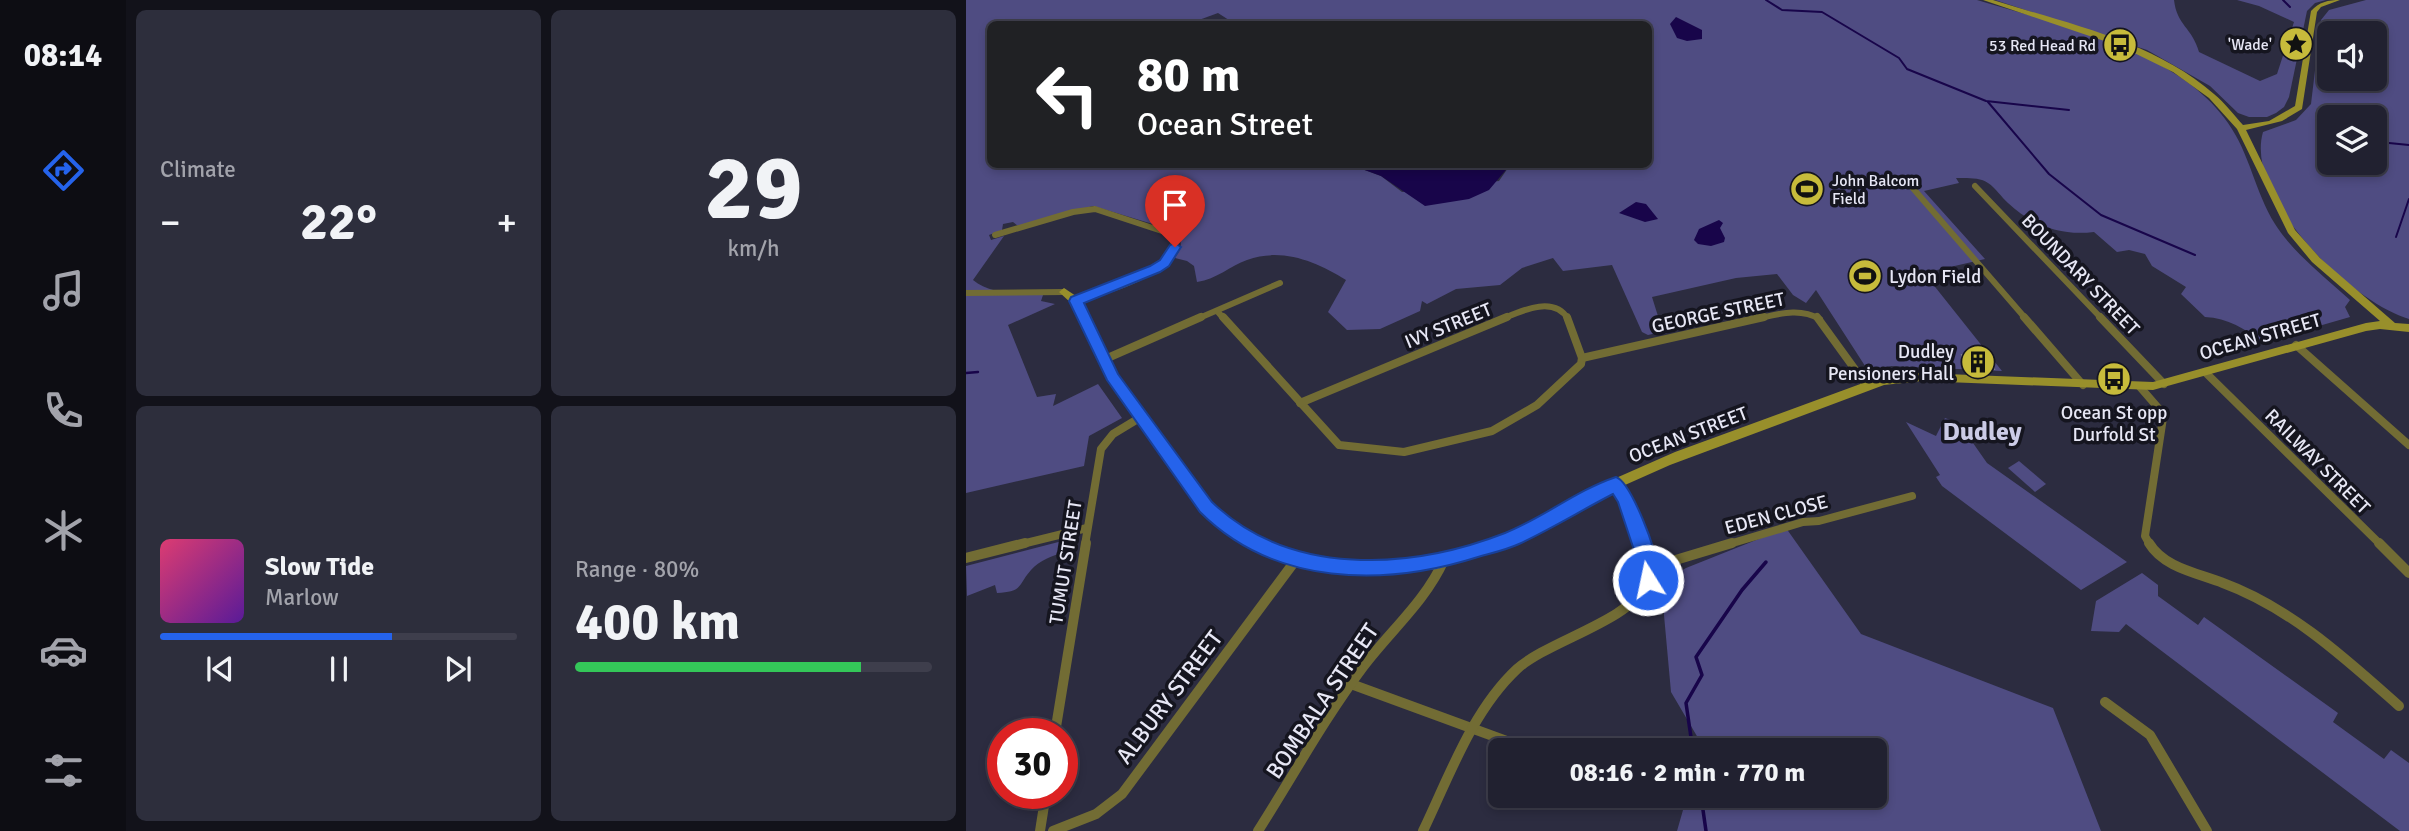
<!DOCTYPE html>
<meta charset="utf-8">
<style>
body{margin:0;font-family:Signika,sans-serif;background:#2d2e3c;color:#f1f3f6;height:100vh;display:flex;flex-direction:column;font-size:26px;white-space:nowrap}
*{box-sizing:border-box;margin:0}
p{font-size:23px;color:#a2a3ab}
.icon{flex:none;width:38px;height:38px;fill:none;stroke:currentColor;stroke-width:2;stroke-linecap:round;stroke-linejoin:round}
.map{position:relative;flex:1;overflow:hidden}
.side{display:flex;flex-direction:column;gap:10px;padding:10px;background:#12121a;width:840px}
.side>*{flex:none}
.top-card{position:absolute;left:21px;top:21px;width:665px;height:147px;border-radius:10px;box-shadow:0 4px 10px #0003,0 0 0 2px #3e3e4c;background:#202124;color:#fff;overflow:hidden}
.tools{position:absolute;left:1351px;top:21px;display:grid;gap:14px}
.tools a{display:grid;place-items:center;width:70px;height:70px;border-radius:10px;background:#212130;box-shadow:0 4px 10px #0003,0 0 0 2px #3e3e4c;font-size:35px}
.speed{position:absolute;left:21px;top:718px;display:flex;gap:14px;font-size:35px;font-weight:700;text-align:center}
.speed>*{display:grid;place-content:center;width:91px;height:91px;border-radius:50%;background:#212130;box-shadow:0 4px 10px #0003,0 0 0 2px #3e3e4c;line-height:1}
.speed .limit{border:10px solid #d22;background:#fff;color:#111}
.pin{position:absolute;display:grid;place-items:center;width:60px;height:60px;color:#fff;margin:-72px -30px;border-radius:50% 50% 50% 0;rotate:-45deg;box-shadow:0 0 7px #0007}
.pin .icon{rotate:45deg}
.me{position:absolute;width:77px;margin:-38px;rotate:350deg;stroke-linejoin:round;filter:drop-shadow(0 0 5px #0008)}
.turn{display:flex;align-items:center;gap:24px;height:147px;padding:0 35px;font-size:32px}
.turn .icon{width:91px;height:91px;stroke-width:2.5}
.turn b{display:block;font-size:49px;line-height:60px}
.big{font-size:52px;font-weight:700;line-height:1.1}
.side .tile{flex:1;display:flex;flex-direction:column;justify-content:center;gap:10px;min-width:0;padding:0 24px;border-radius:10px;background:#2d2e3c}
.side .dial{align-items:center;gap:0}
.dial b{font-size:91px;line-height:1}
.song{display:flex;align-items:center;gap:21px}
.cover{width:84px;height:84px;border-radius:10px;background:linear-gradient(135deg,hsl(340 70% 55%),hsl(270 70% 35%))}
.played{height:7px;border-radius:4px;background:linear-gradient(90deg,#2563eb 65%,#3e3e4c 65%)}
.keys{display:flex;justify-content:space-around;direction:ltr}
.heat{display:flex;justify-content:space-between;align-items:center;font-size:38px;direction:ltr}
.charge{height:10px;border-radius:5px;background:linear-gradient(90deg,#34c759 80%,#3e3e4c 0)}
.side .tiles{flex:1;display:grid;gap:10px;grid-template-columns:repeat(2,1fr)}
.trip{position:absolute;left:522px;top:738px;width:399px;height:70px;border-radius:10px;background:#212130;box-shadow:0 4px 10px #0003,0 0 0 2px #3e3e4c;font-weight:700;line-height:70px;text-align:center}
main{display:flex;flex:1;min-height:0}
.menu{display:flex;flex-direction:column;width:126px;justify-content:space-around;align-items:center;background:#0d0d13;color:#a2a3ab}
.menu .icon{width:49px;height:49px}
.menu .active{color:#2563eb}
.menu b{font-size:32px;color:#f1f3f6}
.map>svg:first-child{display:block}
</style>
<main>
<nav class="menu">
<b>08:14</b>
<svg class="icon active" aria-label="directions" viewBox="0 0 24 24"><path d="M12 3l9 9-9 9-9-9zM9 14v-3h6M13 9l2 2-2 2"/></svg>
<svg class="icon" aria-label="music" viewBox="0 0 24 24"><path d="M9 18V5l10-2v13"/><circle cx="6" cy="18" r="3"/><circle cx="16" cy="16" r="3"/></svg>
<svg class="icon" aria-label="phone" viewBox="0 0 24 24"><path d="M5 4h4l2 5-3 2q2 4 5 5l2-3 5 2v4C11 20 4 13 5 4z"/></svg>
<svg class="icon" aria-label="climate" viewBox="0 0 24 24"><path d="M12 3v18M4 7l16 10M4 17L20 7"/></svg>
<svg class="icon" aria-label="car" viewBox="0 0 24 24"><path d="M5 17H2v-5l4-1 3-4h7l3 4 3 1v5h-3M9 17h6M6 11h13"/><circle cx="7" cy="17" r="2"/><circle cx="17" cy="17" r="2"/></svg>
<svg class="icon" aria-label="filters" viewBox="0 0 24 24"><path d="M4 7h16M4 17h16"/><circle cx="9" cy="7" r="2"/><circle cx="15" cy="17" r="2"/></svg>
</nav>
<section class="side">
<div class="tiles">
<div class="tile"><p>Climate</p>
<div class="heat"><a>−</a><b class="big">22°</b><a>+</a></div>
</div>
<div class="tile dial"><b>29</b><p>km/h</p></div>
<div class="tile">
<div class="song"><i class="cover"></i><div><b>Slow Tide</b><p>Marlow</p></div></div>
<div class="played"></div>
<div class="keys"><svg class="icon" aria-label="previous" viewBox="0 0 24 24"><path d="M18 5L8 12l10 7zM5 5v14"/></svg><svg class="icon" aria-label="pause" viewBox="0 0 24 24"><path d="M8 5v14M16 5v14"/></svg><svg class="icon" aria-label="next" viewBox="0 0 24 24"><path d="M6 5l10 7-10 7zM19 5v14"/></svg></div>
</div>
<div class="tile"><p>Range · 80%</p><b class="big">400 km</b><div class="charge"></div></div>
</div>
</section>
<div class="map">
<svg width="1443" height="831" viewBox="0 0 1443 831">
<rect width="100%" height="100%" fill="#2c2c40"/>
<!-- green -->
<g fill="#4f4c82" fill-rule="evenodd">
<path d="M0 0H1011C1091 24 1212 50 1262 123 1284 154 1289 192 1309 224 1328 254 1359 277 1384 300L1379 307 1384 317 1297 342C1279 329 1262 318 1239 317L1215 294 1220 287 1186 266 1179 254 1163 250 1151 252 1128 232C1095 236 1067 226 1042 203 1035 197 1030 188 1022 183 1014 177 999 178 990 178L993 183 958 191 1019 259 958 273 1036 371 925 366 909 372 901 369 850 290 840 303 827 295 811 274 770 278 686 297 696 329 695 332 682 335 676 332 646 265 597 271 587 258 556 268 534 285 490 289 461 304 456 301 454 311 414 329 381 330 362 312 380 280C351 262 316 247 281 260 264 266 251 279 231 282L228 266 221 261 209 258C216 247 217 242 210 231L127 206 52 226 47 222 37 224 36 230 23 235 25 240 38 236 7 280C26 296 55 293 78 292L75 301 89 304 42 325 71 397 90 394 87 406 132 384 156 418 123 436 118 466 0 493ZM252 13 266 22 262 24H682V164L544 165 533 181 436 192 415 176 385 165 24 164V24H222Z"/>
<path d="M1029 0H1208C1211 26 1226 27 1233 52L1294 81 1311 74 1328 22 1293 6 1271 0H1360L1349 3 1341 11 1323 97 1318 107 1310 113 1301 117H1283L1272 113 1244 86 1181 50Z"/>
<path d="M1400 0H1443V319C1385 302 1278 198 1297 132L1330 120 1345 104 1355 20 1363 10ZM1363 33H1409V79H1363ZM1363 117H1409V163H1363Z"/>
<polygon points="979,418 993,423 1021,463 1161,562 1115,590 976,486 970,477 974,475 940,422 970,436"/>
<polygon points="1053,461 1080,484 1069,492 1042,468"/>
<polygon points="820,528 895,634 1087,708 1135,831 711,831 721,796 908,796 908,751 733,751 735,743 705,692 695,582 720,568"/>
<path d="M104 539 99 552C86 556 74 560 65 570 51 586 57 592 31 593L29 585 1 596 0 566Z"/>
<polygon points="1176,573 1192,585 1192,596 1232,625 1238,617 1372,713 1367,722 1418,759 1425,750 1443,763 1443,831 1434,831 1160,624 1153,632 1125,631 1130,601"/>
</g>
<!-- water -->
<g fill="#18054a">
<polygon points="710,17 736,30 736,39 721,41 711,38 704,24"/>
<polygon points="385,165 544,165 523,190 503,199 459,206 415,176"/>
<polygon points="670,202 680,204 692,219 679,222 653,213"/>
<polygon points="753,220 757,223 754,228 759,238 758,242 745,246 732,244 728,240 733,229"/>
</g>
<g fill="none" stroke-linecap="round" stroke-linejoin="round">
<!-- stream-far2 -->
<g stroke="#18054a" stroke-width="2">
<polyline points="800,0 816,10 856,12 933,58 941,69 1020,101 1103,110"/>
<polyline points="1317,0 1324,7"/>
<polyline points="1022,102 1083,174 1135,215 1229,255"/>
<polyline points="1423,143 1443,145"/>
<polyline points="1430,237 1443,199"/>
</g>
<!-- stream-far1 -->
<polyline stroke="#18054a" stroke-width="2.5" points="0,373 12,372"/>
<!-- stream -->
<g stroke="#18054a" stroke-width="3.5">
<polyline points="727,751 720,703 736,675 730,657 776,590 800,562"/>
<polyline points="735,796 740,831"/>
</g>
</g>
<!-- building -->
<polygon fill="#404056" stroke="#797991" stroke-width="2" points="996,355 1024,356 1028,369 1000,368"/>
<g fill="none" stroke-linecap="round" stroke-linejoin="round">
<!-- street-far2 -->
<g stroke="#726c34" stroke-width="6">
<polyline points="945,186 1060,319"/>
<polyline points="1009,186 1136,319"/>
<path d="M29 235 107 212 129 209 205 234 209 248C186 281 145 289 109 301"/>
<polyline points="0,293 98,292"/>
<polyline points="252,312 258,319"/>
<polyline points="231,319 314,283"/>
<path d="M536 319C555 311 588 295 602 319"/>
<path d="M790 319C813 314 833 307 854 319"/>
</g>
<!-- street-far1 -->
<g stroke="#726c34" stroke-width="8">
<polyline points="257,317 373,445 438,452 526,431 571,405 615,364 616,358"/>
<polyline points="601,317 616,358"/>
<polyline points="851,317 901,386"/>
<polyline points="1058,317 1117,385"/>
<polyline points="1134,317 1198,384"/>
<polyline points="1330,345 1443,445"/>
<polyline points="616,358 798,317"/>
<polyline points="137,360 235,317"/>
<polyline points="1239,372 1415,545"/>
<polyline points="1174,387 1194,410 1197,418 1179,536 1184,545"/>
<polyline points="334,403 541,317"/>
<polyline points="650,484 661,505 676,545"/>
<polyline points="52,545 121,528"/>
<polyline points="119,545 135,449 147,434 175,417"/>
<polyline points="760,545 837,522 853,521 946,496"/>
</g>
<!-- street -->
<g stroke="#726c34" stroke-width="10">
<path d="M1183 543C1198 568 1232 573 1257 583 1325 608 1380 659 1433 706"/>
<polyline points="1413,543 1443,573"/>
<polyline points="0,558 59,543"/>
<polyline points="683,568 766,543"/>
<polyline points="385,684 568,751"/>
<polyline points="1139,702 1184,735 1241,831"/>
<polyline points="89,733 120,543"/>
<polyline points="74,831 80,793"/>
<polyline points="87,831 130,814 156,794 329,561"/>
<path d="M292 831C327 776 358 719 397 667 424 631 459 602 478 560"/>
<path d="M457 831C483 777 506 711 551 669 582 641 663 621 680 585 686 570 680 557 675 543"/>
</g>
<!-- secondary -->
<path fill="#988f2b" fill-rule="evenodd" d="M1017 0H1027C1102 24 1187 41 1248 94 1259 103 1268 115 1277 125L1303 121 1329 106 1345 11C1353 2 1362 0 1374 0L1355 7 1351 12 1336 109 1316 121 1280 130 1329 230 1354 258 1429 323 1443 324V332L1414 329 1400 331 1187 390 955 381 918 385 704 465 659 485 568 535 510 558 470 569 429 574 388 575 347 569 303 556 267 537 235 511 142 379 105 303 93 292 98 288 113 298 151 374 245 503 277 529 312 546 347 557 388 562H429L470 556 510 546 559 526 650 478 709 452 897 383 918 377 955 373 1187 382 1400 323 1414 321 1346 262 1322 233 1271 129 1243 98 1207 72 1156 47Z"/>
</g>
<!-- route -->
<path fill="#2563eb" stroke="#184099" stroke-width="2" d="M209 243 215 247 203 266 194 272 118 303 152 374 246 502C324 577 444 570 539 533 577 518 611 490 650 477 665 482 692 553 692 570 693 575 691 581 689 586L682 588 675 586 673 580 674 568 652 502 647 494C616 510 585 529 553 544 540 550 526 553 512 557 418 587 308 586 234 512L141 380 103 301 105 297 184 266 194 260 204 245Z"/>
<!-- icons -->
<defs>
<g id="sight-disc" transform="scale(1.75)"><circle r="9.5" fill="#c7bb3b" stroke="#15151f"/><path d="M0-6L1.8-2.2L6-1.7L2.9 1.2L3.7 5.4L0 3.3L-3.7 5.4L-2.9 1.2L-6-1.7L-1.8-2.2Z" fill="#111"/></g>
<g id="bus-disc" transform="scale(1.75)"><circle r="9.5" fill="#c7bb3b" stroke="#15151f"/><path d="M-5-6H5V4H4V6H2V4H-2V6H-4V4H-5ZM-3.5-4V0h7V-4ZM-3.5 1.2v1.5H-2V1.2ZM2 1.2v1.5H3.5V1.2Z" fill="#111"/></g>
<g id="stadium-disc" transform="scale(1.75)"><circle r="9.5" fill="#c7bb3b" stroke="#15151f"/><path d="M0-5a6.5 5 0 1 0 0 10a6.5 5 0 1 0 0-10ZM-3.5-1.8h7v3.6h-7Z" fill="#111"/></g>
<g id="building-disc" transform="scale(1.75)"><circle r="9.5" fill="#c7bb3b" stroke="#15151f"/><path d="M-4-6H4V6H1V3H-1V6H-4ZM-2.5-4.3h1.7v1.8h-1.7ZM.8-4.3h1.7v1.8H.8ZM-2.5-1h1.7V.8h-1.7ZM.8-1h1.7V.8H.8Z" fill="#111"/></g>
</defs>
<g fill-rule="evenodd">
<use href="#sight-disc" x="1330" y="44"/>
<use href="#bus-disc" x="1154" y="45"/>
<use href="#stadium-disc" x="841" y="189"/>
<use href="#stadium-disc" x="899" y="276"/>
<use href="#building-disc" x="1012" y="362"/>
<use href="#bus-disc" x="1148" y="379"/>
</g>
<g text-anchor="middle" stroke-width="7" stroke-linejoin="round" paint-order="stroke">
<!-- far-poi labels -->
<g font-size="16" fill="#e7e7f5" stroke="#15151f" text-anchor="end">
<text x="1306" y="50">'Wade'</text>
<text x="1130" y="51">53 Red Head Rd</text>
<text x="866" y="186" text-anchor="start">John Balcom<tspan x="866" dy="18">Field</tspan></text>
</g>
<!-- street labels -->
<g font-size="19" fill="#e7e7f5" stroke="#15151f">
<text transform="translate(1115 274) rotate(46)" y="7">BOUNDARY STREET</text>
<text transform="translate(752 312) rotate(-12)" y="7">GEORGE STREET</text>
<text transform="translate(482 325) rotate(-22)" y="7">IVY STREET</text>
<text transform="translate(1294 336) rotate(-16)" y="7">OCEAN STREET</text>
<text transform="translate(722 434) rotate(-21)" y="7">OCEAN STREET</text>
<text transform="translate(1352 461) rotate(45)" y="7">RAILWAY STREET</text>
<text transform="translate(810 514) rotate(-15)" y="7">EDEN CLOSE</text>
<text transform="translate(99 562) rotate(-81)" y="7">TUMUT STREET</text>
</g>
<!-- poi labels -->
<g font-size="19" fill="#e7e7f5" stroke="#15151f" text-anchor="start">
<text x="923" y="283">Lydon Field</text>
<text x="988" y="358" text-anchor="end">Dudley<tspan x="988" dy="22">Pensioners Hall</tspan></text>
<text x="1148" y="419" text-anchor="middle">Ocean St opp<tspan x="1148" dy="22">Durfold St</tspan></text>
</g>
<!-- near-street labels -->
<g font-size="23" fill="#e7e7f5" stroke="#15151f">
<text transform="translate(203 697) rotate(-53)" y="8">ALBURY STREET</text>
<text transform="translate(356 701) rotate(-56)" y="8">BOMBALA STREET</text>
</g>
<!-- district labels -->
<g font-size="26" font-weight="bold" fill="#cbcbe6" stroke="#15151f">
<text x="1016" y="440">Dudley</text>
</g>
</g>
</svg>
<div class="tools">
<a><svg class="icon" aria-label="sound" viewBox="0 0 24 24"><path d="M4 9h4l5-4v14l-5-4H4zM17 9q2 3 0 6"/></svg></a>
<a><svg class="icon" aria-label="layers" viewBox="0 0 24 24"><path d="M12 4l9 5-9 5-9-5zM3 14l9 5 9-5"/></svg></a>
</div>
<div class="speed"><div class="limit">30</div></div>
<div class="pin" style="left:209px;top:247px;background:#d93025"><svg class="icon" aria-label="arrive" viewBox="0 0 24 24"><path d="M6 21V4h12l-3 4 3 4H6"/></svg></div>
<svg class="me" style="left:682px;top:580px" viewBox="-20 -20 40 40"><circle r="17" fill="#2563eb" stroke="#fff" stroke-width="3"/><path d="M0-11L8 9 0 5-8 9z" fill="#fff"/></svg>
<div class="trip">08:16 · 2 min · 770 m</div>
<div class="top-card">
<div class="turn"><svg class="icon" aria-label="left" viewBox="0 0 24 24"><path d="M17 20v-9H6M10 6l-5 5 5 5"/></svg><div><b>80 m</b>Ocean Street</div></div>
</div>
</div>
</main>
